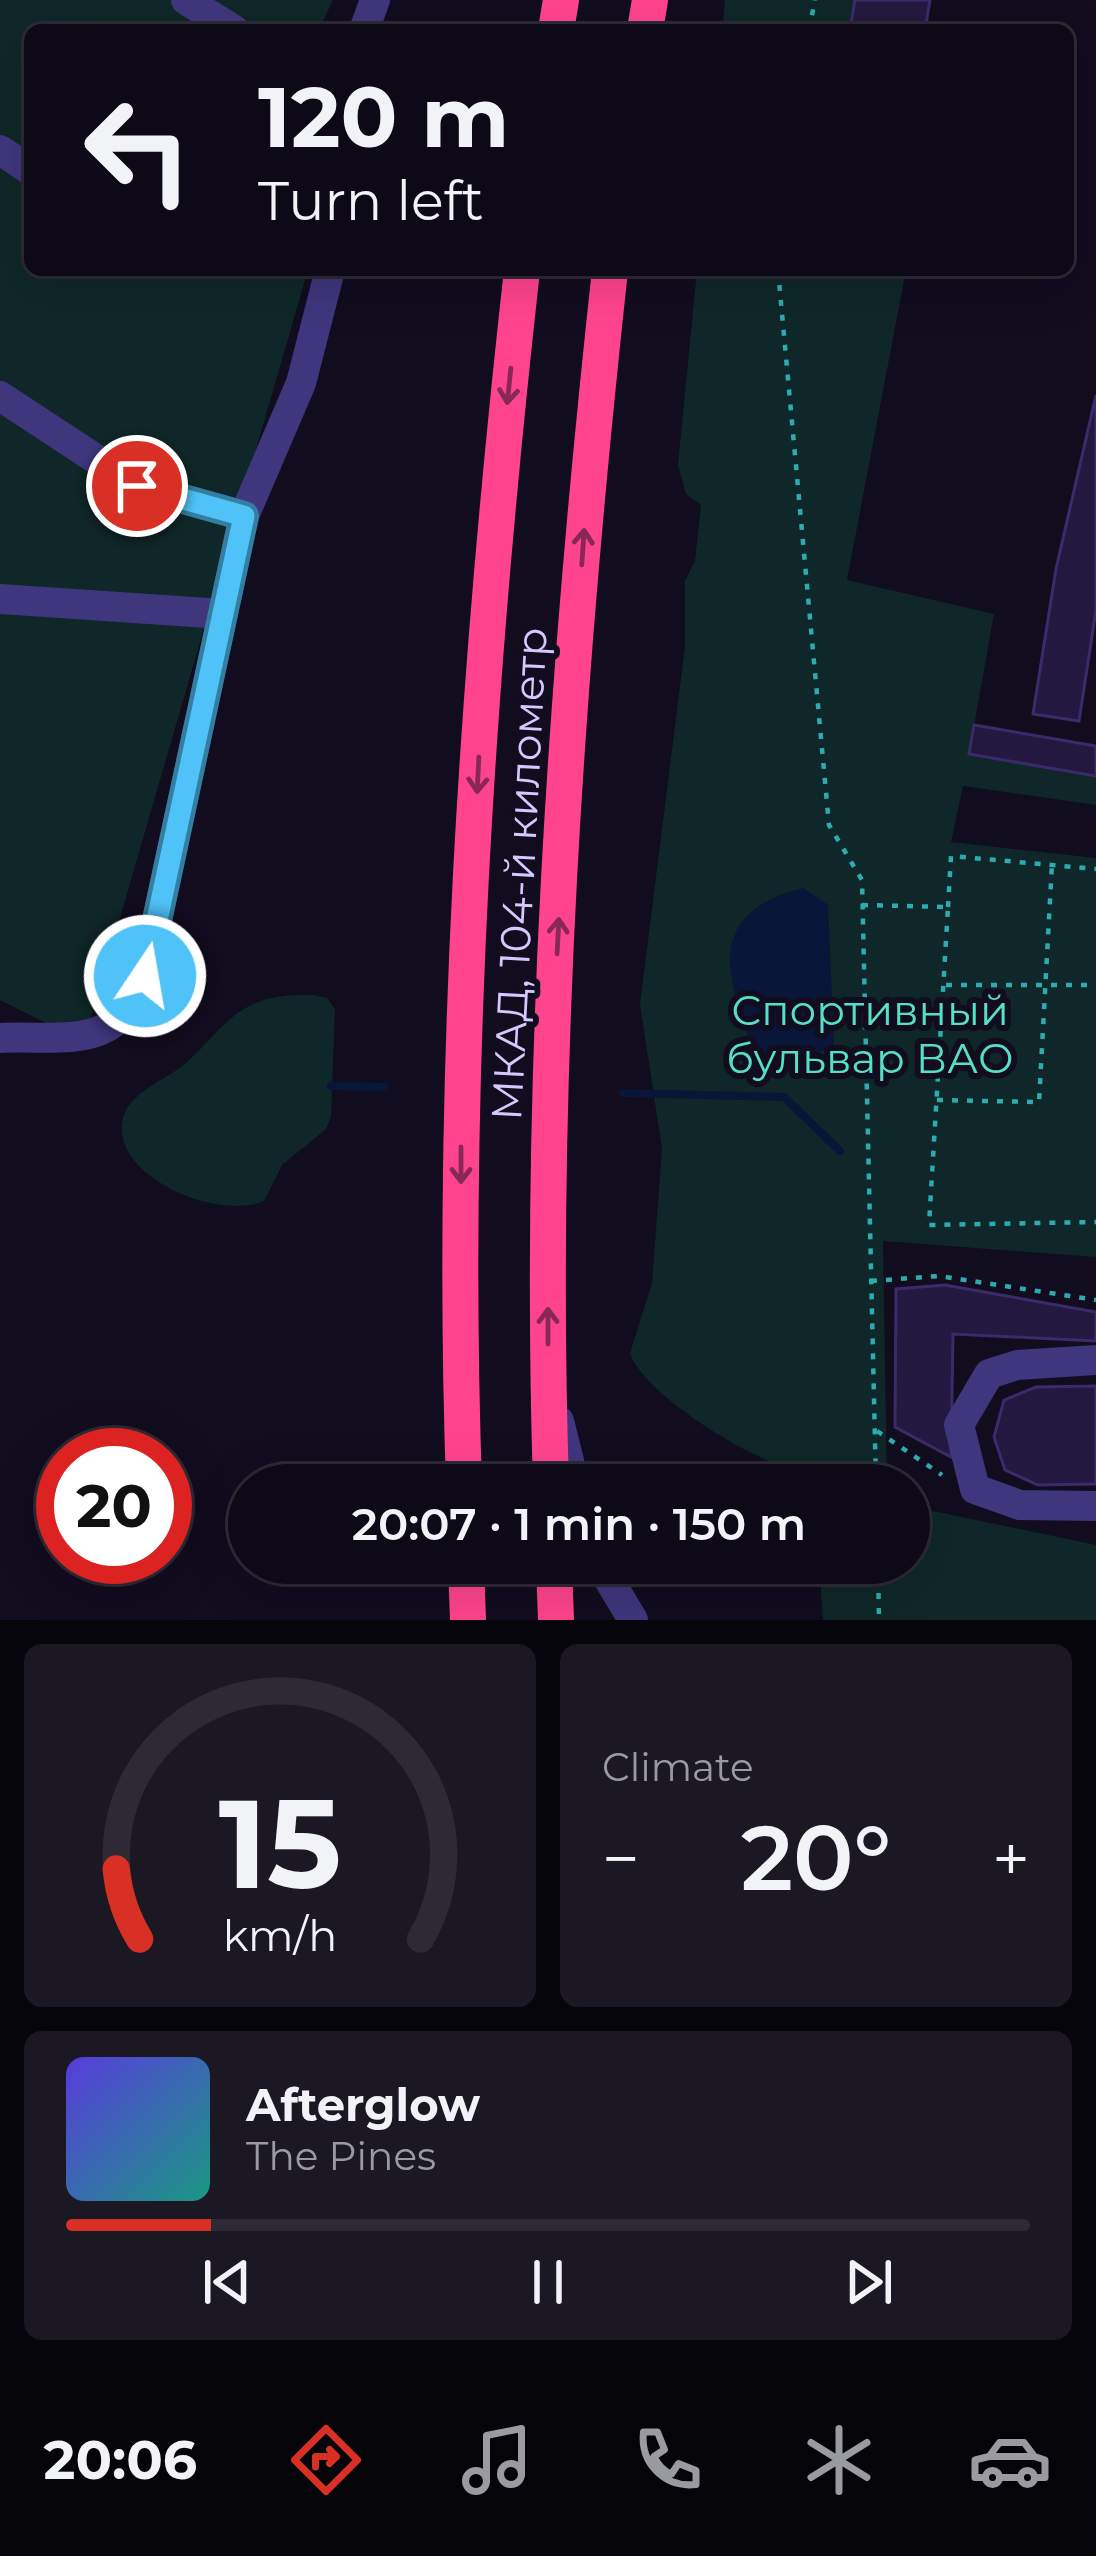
<!DOCTYPE html>
<meta charset="utf-8">
<style>
body{margin:0;font-family:Montserrat,sans-serif;background:#1b1723;color:#f1f3f6;height:100vh;display:flex;flex-direction:column;font-size:45px;white-space:nowrap}
*{box-sizing:border-box;margin:0}
p{font-size:39px;color:#9a9aa1}
.icon{flex:none;width:66px;height:66px;fill:none;stroke:currentColor;stroke-width:2;stroke-linecap:round;stroke-linejoin:round}
.map{position:relative;height:1620px;overflow:hidden}
.drawer{display:flex;flex-direction:column;gap:24px;padding:24px;background:#07050c;flex:1}
.drawer>*{flex:none}
.hud{position:absolute;left:24px;top:24px;width:1050px;height:252px;border-radius:18px;box-shadow:0 12px 48px #0002,0 0 0 3px #2d2a35;background:#0d0916;color:#f1f3f6;overflow:hidden}
.speed{position:absolute;left:36px;top:1428px;display:flex;gap:24px;font-size:60px;font-weight:700;text-align:center}
.speed>*{display:grid;place-content:center;width:156px;height:156px;border-radius:50%;background:#0d0916;box-shadow:0 12px 48px #0002,0 0 0 3px #2d2a35;line-height:1}
.speed .limit{border:18px solid #d22;background:#fff;color:#111}
.pin{position:absolute;display:grid;place-items:center;width:102px;height:102px;color:#fff;margin:-51px;border:6px solid #fff;border-radius:50%;box-shadow:0 3px 12px #0007}
.me{position:absolute;width:132px;margin:-66px;rotate:12deg;stroke-linejoin:round;filter:drop-shadow(0 0 9px #0008)}
.turn{display:flex;align-items:center;gap:42px;height:252px;padding:0 36px;font-size:54px}
.turn .icon{width:156px;height:156px;stroke-width:2.5}
.turn b{display:block;font-size:84px;line-height:102px}
.big{font-size:90px;font-weight:600;line-height:1.1}
.drawer .tile{flex:1;display:flex;flex-direction:column;justify-content:center;gap:18px;min-width:0;padding:0 42px;border-radius:18px;background:#1b1723}
.drawer .dial{align-items:center;gap:0}
.dial svg{height:312px;overflow:visible;fill:none;stroke:#2d2a35;stroke-width:7;stroke-linecap:round;text-anchor:middle}
.dial text{fill:#f1f3f6;stroke:none}
.song{display:flex;align-items:center;gap:36px}
.cover{width:144px;height:144px;border-radius:18px;background:linear-gradient(135deg,hsl(250 70% 55%),hsl(170 70% 35%))}
.played{height:12px;border-radius:6px;background:linear-gradient(90deg,#d93025 15%,#2d2a35 15%)}
.keys{display:flex;justify-content:space-around;direction:ltr}
.heat{display:flex;justify-content:space-between;align-items:center;font-size:66px;direction:ltr}
.drawer .tiles{flex:1;display:grid;gap:24px;grid-template-columns:1fr 1fr}
.tile:last-child{grid-column:span 2}
.trip{position:absolute;left:228px;top:1464px;width:702px;height:120px;border-radius:60px;background:#0d0916;box-shadow:0 12px 48px #0002,0 0 0 3px #2d2a35;font-weight:600;line-height:120px;text-align:center}
.dock{display:flex;height:192px;justify-content:space-around;align-items:center;background:#050409;color:#9a9aa1}
.dock .icon{width:84px;height:84px}
.dock .active{color:#d93025}
.dock b{font-size:54px;color:#f1f3f6}
.map>svg:first-child{display:block}
</style>
<div class="map">
<svg width="1096" height="1620" viewBox="0 0 1096 1620">
<rect width="100%" height="100%" fill="#110c1e"/>
<!-- green -->
<g fill="#0f2728">
<polygon points="0,0 333,0 319,30 30,30 30,270 308,270 84,1042 0,1000"/>
<polygon points="725,0 855,0 850,30 722,30"/>
<path d="M697 270H906L847 580 994 614 969 754 1096 776V805L963 786 951 842 1096 858V1257L883 1241 887 1485H814L812 1471C768 1475 640 1392 630 1353L652 1283 662 1149 640 1004 685 647V581L695 561 701 505 686 494 678 465Z"/>
<path d="M313 995 327 998 335 1009 331 1117 326 1129 282 1165 264 1201C220 1221 115 1179 122 1123 126 1094 161 1082 181 1067 209 1045 223 1016 258 1002 275 995 295 995 313 995Z"/>
<polygon points="909,1506 1096,1545 1096,1620 823,1620 819,1563 909,1563"/>
</g>
<!-- water -->
<path fill="#08163a" d="M803 888 828 905 834 1044C805 1064 786 1064 753 1050 726 975 704 913 803 888Z"/>
<g fill="none" stroke-linecap="round" stroke-linejoin="round">
<!-- stream -->
<g stroke="#08163a" stroke-width="8">
<polyline points="331,1086 384,1087"/>
<polyline points="623,1093 784,1097 840,1151"/>
</g>
</g>
<!-- building -->
<g fill="#23183f" stroke="#3c2a6b" stroke-width="3">
<polygon points="855,0 930,0 925,30 850,30"/>
<polygon points="1096,395 1096,610 1079,721 1033,714 1056,569"/>
<polygon points="974,725 1096,746 1096,776 969,754"/>
<polygon points="945,1285 1096,1312 1096,1341 953,1334 951,1457 895,1427 896,1289"/>
<polygon points="1096,1386 1096,1484 1038,1485 1005,1470 994,1437 1004,1400 1036,1387"/>
</g>
<g fill="none" stroke-linecap="round" stroke-linejoin="round">
<!-- path -->
<g stroke="#2cacb0" stroke-width="4.5" stroke-dasharray="6 9" stroke-linecap="butt">
<polyline points="809,30 815,0"/>
<polyline points="778,270 829,825 862,880 876,1485"/>
<polyline points="862,905 948,907 929,1225 1096,1222"/>
<polyline points="948,907 951,856 1096,869"/>
<polyline points="946,985 1096,985"/>
<polyline points="937,1100 1039,1102 1052,864"/>
<polyline points="871,1281 939,1276 1096,1300"/>
<polyline points="877,1431 942,1475"/>
<polyline points="878,1563 879,1620"/>
</g>
<!-- minor -->
<g stroke="#3f367d" stroke-width="30">
<polyline points="186,0 234,30"/>
<polyline points="364,30 375,0"/>
<polyline points="0,150 30,170"/>
<polyline points="0,396 137,486 244,516"/>
<polyline points="0,599 223,614"/>
<path d="M0 1038C69 1035 117 1052 145 976L244 516 301 383 330 270"/>
<polyline points="1096,1360 1017,1365 989,1374 959,1425 975,1489 1020,1505 1096,1506"/>
<polyline points="559,1421 575,1485"/>
<polyline points="599,1563 633,1620"/>
</g>
<!-- highway -->
<g stroke="#ff448d" stroke-width="36">
<polyline points="556,30 561,0"/>
<polyline points="645,30 650,0"/>
<path d="M464 1485C450 1080 477 673 522 270"/>
<path d="M551 1485C538 1080 566 673 610 270"/>
<polyline points="466,1563 468,1620"/>
<polyline points="554,1563 556,1620"/>
</g>
</g>
<!-- one-way arrows -->
<defs><path id="oneway-shaft" d="M-6 0H5M1.5-3L5.5 0L1.5 3" fill="none" stroke-width="1.6" stroke-linecap="round" stroke-linejoin="round" transform="scale(3)"/></defs>
<g stroke="#882856">
<use href="#oneway-shaft" transform="translate(509 386) rotate(96)"/>
<use href="#oneway-shaft" transform="translate(583 547) rotate(-86)"/>
<use href="#oneway-shaft" transform="translate(478 775) rotate(93)"/>
<use href="#oneway-shaft" transform="translate(558 936) rotate(-87)"/>
<use href="#oneway-shaft" transform="translate(461 1165) rotate(90)"/>
<use href="#oneway-shaft" transform="translate(548 1326) rotate(-90)"/>
</g>
<g fill="none" stroke-linecap="round" stroke-linejoin="round">
<!-- route casing -->
<g stroke="#337fa1" stroke-width="30">
<polyline id="route" points="137,486 244,516 145,976"/>
</g>
<!-- route -->
<use href="#route" stroke="#4fc3f7" stroke-width="21"/>
</g>
<g text-anchor="middle" stroke-width="12" stroke-linejoin="round" paint-order="stroke">
<!-- street labels -->
<g font-size="42" fill="#d4c9ff" stroke="#110c1e">
<text transform="translate(519 874) rotate(-87)" y="15">МКАД, 104-й километр</text>
</g>
<!-- park labels -->
<g font-size="42" fill="#55dfc9" stroke="#110c1e">
<text x="870" y="1025">Спортивный<tspan x="870" dy="48">бульвар ВАО</tspan></text>
</g>
</g>
</svg>
<div class="speed"><div class="limit">20</div></div>
<div class="pin" style="left:137px;top:486px;background:#d93025"><svg class="icon" aria-label="arrive" viewBox="0 0 24 24"><path d="M6 21V4h12l-3 4 3 4H6"/></svg></div>
<svg class="me" style="left:145px;top:976px" viewBox="-20 -20 40 40"><circle r="17" fill="#4fc3f7" stroke="#fff" stroke-width="3"/><path d="M0-11L8 9 0 5-8 9z" fill="#fff"/></svg>
<div class="trip">20:07 · 1 min · 150 m</div>
<div class="hud">
<div class="turn"><svg class="icon" aria-label="left" viewBox="0 0 24 24"><path d="M17 20v-9H6M10 6l-5 5 5 5"/></svg><div><b>120 m</b>Turn left</div></div>
</div>
</div>
<section class="drawer">
<div class="tiles">
<div class="tile dial"><svg viewBox="0 0 100 80">
<path d="M14 69A42 42 0 1 1 86 69"/>
<path d="M14 69A42 42 0 0 1 8 51" stroke="#d93025"/>
<text x="50" y="56" font-size="32" font-weight="700">15</text>
<text x="50" y="72" font-size="11">km/h</text>
</svg></div>
<div class="tile"><p>Climate</p>
<div class="heat"><a>−</a><b class="big">20°</b><a>+</a></div>
</div>
<div class="tile">
<div class="song"><i class="cover"></i><div><b>Afterglow</b><p>The Pines</p></div></div>
<div class="played"></div>
<div class="keys"><svg class="icon" aria-label="previous" viewBox="0 0 24 24"><path d="M18 5L8 12l10 7zM5 5v14"/></svg><svg class="icon" aria-label="pause" viewBox="0 0 24 24"><path d="M8 5v14M16 5v14"/></svg><svg class="icon" aria-label="next" viewBox="0 0 24 24"><path d="M6 5l10 7-10 7zM19 5v14"/></svg></div>
</div>
</div>
</section>
<nav class="dock">
<b>20:06</b>
<svg class="icon active" aria-label="directions" viewBox="0 0 24 24"><path d="M12 3l9 9-9 9-9-9zM9 14v-3h6M13 9l2 2-2 2"/></svg>
<svg class="icon" aria-label="music" viewBox="0 0 24 24"><path d="M9 18V5l10-2v13"/><circle cx="6" cy="18" r="3"/><circle cx="16" cy="16" r="3"/></svg>
<svg class="icon" aria-label="phone" viewBox="0 0 24 24"><path d="M5 4h4l2 5-3 2q2 4 5 5l2-3 5 2v4C11 20 4 13 5 4z"/></svg>
<svg class="icon" aria-label="climate" viewBox="0 0 24 24"><path d="M12 3v18M4 7l16 10M4 17L20 7"/></svg>
<svg class="icon" aria-label="car" viewBox="0 0 24 24"><path d="M5 17H2v-5l4-1 3-4h7l3 4 3 1v5h-3M9 17h6M6 11h13"/><circle cx="7" cy="17" r="2"/><circle cx="17" cy="17" r="2"/></svg>
</nav>
